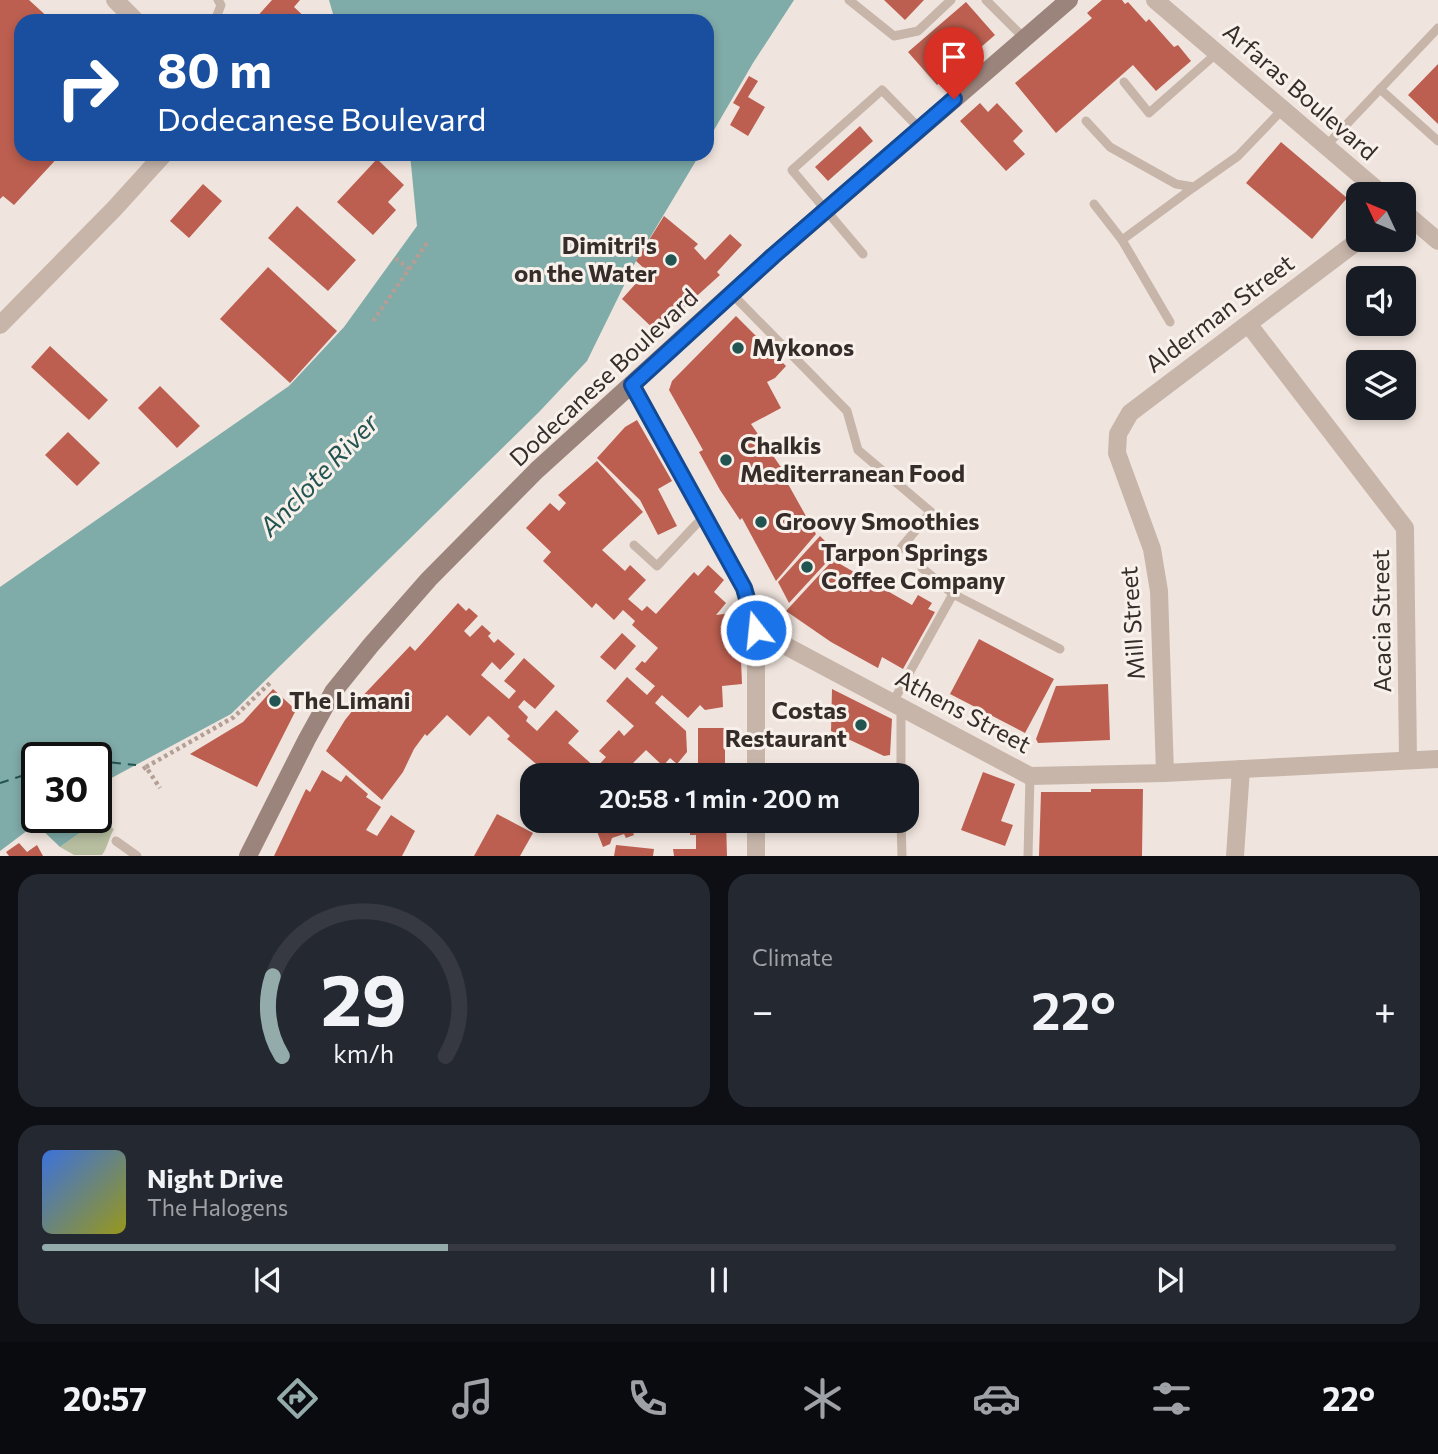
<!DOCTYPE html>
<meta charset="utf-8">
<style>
body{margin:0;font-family:Commissioner,sans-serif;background:#242831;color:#f1f3f6;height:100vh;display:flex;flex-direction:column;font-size:26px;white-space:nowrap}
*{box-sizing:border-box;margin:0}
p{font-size:23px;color:#9ea1a6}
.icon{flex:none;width:38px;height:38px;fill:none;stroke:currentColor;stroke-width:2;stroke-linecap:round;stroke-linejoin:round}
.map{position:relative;height:856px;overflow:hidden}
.panel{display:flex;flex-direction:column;gap:18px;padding:18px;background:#0d0f14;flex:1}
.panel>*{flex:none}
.guide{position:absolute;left:14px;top:14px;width:700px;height:147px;border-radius:21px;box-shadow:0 4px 10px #0003;background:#1a4fa0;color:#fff;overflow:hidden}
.needle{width:46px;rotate:314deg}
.fabs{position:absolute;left:1346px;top:182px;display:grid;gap:14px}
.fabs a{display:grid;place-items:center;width:70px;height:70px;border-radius:14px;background:#171b24;box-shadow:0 4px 10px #0003;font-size:35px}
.speed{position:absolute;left:21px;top:742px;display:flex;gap:14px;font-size:35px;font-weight:700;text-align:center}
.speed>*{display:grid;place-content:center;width:91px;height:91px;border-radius:50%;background:#171b24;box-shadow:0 4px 10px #0003;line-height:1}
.speed .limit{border:4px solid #111;border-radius:10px;background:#fff;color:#111}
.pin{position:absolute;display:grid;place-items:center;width:60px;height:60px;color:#fff;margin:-72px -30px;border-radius:50% 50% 50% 0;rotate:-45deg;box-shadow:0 0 7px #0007}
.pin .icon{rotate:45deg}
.me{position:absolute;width:77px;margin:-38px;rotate:344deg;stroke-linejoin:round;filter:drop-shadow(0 0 5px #0008)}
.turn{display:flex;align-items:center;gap:24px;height:147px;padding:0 28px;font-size:32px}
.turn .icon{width:91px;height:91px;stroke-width:2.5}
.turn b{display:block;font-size:49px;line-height:60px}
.big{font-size:52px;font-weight:600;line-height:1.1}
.panel .card{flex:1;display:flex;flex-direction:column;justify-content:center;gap:10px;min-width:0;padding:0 24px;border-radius:21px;background:#242831}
.panel .dial{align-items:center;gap:0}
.dial svg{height:182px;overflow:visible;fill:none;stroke:#363941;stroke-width:7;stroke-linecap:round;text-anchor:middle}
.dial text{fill:#f1f3f6;stroke:none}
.song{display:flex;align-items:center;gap:21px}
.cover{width:84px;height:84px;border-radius:10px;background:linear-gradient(135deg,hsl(220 70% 55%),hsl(60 70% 35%))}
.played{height:7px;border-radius:4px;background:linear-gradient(90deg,#94abac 30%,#363941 30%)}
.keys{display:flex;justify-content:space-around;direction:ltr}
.heat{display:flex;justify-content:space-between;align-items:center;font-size:38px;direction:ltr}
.panel .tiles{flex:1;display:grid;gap:18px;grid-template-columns:1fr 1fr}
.card:last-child{grid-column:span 2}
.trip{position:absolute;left:520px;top:763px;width:399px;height:70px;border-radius:21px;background:#171b24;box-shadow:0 4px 10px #0003;font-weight:600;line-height:70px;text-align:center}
.menu{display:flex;height:112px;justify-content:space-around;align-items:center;background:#090b0e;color:#9ea1a6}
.menu .icon{width:49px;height:49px}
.menu .active{color:#94abac}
.menu b{font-size:32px;color:#f1f3f6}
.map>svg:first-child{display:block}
</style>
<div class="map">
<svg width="1438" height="856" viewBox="0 0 1438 856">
<rect width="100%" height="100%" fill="#f0e5de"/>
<!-- green -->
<path fill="#b7be9f" d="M99 819 114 829C109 837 108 847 102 855H74L60 847Z"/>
<!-- water -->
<g fill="#7faba8" fill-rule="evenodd">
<polygon points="329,0 794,0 753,63 707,142 707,21 335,21"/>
<path d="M410 154H700L636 261 587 361 539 412 231 714 104 782 99 819 60 847 36 824 0 851V587L289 386 344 327 417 226ZM37 758H96V817H37Z"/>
</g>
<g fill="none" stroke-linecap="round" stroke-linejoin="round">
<!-- ferry -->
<g stroke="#225452" stroke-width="2" stroke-dasharray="9 7" stroke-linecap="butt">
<polyline points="96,761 136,765"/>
<polyline points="0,783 37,771"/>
</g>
</g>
<!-- building -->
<g fill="#bc5f50">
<polygon points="0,0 29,0 52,21 21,21 21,154 61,154 14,205 3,196 0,199"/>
<polygon points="272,0 300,0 294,7 309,21 253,21"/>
<polygon points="884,0 924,0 905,20"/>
<polygon points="1102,0 1122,0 1125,4 1128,2 1146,22 1149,19 1174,47 1178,45 1191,61 1156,91 1133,65 1056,133 1015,83 1092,18 1087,13"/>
<polygon points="966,2 995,35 937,85 908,52"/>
<polygon points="1438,64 1438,124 1408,95"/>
<polygon points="749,76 758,81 748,97 765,107 748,136 730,125 740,107 733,103"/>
<polygon points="980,103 988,112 997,103 1023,131 1013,141 1025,154 1006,171 960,121"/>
<polygon points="860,126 873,141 828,181 815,167"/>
<polygon points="1281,142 1347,198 1312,239 1246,183"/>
<polygon points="377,159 404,185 388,202 396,210 373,235 337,202"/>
<polygon points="203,184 222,201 189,238 170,221"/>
<polygon points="297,206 356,260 328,291 268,238"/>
<polygon points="664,216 698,244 694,248 705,260 730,234 742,245 717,272 720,275 657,332 622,299 647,271 636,261"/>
<polygon points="268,267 337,331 290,383 220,319"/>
<polygon points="736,316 786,366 775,378 767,382 781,408 751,424 785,473 783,475 816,534 776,581 742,518 740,520 720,490 699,452 703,450 669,390 672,381"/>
<polygon points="50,346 108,400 89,420 31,367"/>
<polygon points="160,386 200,426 177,448 138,408"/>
<polygon points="637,420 672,481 658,489 677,526 658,535 640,500 597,458 625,427"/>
<polygon points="68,432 100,463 77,486 45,455"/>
<polygon points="597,461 643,512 602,550 625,571 630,565 646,580 628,599 642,611 647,606 656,614 694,572 698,576 708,565 724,580 714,592 726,603 716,615 739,612 742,684 722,686 723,707 705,710 700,705 688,718 662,695 655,703 686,731 687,752 677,764 670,758 663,766 646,750 623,773 625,775 549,775 507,739 510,736 490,717 488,716 470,736 447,715 427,736 425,734 414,749 403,772 382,800 326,751 345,720 357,705 355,704 410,646 415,651 458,603 466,611 469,608 478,616 464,631 470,637 482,625 491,633 488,636 494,643 498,639 515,654 500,670 492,662 481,675 509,699 516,691 504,681 524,658 555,686 535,709 524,700 518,707 528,717 526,721 537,731 556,710 579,731 568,743 596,768 606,757 599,751 619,730 624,736 634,726 606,701 627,677 647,695 655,686 635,669 642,661 645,663 658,648 632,625 635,621 623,610 614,620 596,603 592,608 543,561 551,552 526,528 550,503 559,511 566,503 558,495"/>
<polygon points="820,536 836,552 789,603 778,582"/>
<polygon points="833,560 912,605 918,595 932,603 928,609 935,612 903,669 882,657 878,668 831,642 786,611"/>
<polygon points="622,633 636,646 615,670 600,657"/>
<polygon points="979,639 1054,679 1025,733 950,694"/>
<polygon points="1108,684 1110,740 1038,743 1036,739 1056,686"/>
<polygon points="273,689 296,710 257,787 190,754 243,722"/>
<polygon points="832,689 892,719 890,755 884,756 831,731"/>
<polygon points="698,728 725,728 725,775 689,775 689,765 698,765"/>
<polygon points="322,770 341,782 346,775 368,794 366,797 381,807 366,830 377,836 391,815 415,831 402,856 274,856 306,789 310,792"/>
<polygon points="983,772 1015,784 1001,821 1013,825 1005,846 961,830"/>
<polygon points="1091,789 1143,789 1142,856 1039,856 1041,792 1091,792"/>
<polygon points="497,814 533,833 520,856 474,856"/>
<polygon points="593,821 629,821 634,835 626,838 624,834 612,838 610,844 603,847"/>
<polygon points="690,821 726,821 727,856 674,856 673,849 696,849 696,835 690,835"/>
<polygon points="19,843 27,852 37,845 43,856 9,856 6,852"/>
<polygon points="616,845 654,849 653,856 614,856"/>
</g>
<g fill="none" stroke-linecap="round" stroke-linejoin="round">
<!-- path -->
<g stroke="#b39f95" stroke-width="4.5" stroke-dasharray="3.5 3.5" stroke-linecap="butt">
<polyline points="409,269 429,240"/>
<polyline points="373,321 409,269 394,257"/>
<polyline points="146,767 234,717 271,682"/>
<polyline points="143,769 146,767 160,788"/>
</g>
<!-- lane -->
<g stroke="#c7b5aa" stroke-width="9">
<polyline points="849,0 894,36 918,31 951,0"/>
<polyline points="986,0 1024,38"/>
<polyline points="213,21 216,18 221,5 218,0"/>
<polyline points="1124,82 1149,113 1217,53"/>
<polyline points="1380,89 1438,141"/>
<polyline points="1086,121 1110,147 1176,184 1194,187 1238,156 1283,109"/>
<polyline points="1326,146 1438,28"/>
<polyline points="1094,204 1122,240 1194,187"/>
<polyline points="1122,240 1170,322"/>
<polyline points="863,254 792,170 882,90 920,129"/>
<polyline points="732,294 847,411 858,450 931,512 900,549"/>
<polyline points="634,545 657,566 704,516"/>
<polyline points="922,568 953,594"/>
<polyline points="893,702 953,594 1060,649"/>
<polyline points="901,708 901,775"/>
<polyline points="901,821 902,856"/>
<polyline points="116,841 137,856"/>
<polyline points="1028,856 1030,776"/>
</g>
<!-- street -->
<g stroke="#c7b5aa" stroke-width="18">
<polyline points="115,0 136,21"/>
<polyline points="1155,0 1382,194"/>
<polyline points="1404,212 1438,241"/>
<polyline points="0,325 114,209 164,154"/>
<polyline points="1249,325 1405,528 1408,760"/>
<polyline points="632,385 744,588 756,630 756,775"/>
<polyline points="756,630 1030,776 1165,773 1438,759"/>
<polyline points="1165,773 1159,591 1152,549 1117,453 1118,434 1130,413 1359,240"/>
<polyline points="756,856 756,821"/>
<polyline points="1235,856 1241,769"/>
</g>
<!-- secondary -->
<polyline stroke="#9b847c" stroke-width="18" points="248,856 307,739 333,692 371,645 429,579 537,470 773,256 1069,0"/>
</g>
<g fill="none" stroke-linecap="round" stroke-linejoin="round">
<!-- route casing -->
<g stroke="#114b97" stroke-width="18">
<polyline id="route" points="756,630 744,588 632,385 773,256 954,99"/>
</g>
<!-- route -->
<use href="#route" stroke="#1a73e8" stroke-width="12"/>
</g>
<!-- markers -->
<g fill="#225452" stroke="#f8f0ea" stroke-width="2.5">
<circle cx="671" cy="260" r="7"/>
<circle cx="738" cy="348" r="7"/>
<circle cx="726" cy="460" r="7"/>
<circle cx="761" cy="522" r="7"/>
<circle cx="807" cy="567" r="7"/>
<circle cx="275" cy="701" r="7"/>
<circle cx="861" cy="725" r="7"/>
</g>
<g text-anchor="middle" stroke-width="6" stroke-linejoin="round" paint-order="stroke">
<!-- street labels -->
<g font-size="24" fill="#362c29" stroke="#f8f0ea">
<text transform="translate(1300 92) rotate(41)" y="8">Arfaras Boulevard</text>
<text transform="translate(1220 314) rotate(-37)" y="8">Alderman Street</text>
<text transform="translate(604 378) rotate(-43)" y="8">Dodecanese Boulevard</text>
<text transform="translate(1382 621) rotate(-91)" y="8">Acacia Street</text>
<text transform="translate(1133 623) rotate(-94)" y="8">Mill Street</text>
<text transform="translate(963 712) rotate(28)" y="8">Athens Street</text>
</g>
<!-- poi labels -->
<g font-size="24" font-weight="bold" fill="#362c29" stroke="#f8f0ea" text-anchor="start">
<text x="657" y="254" text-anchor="end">Dimitri's<tspan x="657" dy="28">on the Water</tspan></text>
<text x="752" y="356">Mykonos</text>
<text x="740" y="454">Chalkis<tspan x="740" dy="28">Mediterranean Food</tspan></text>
<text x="775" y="530">Groovy Smoothies</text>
<text x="821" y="561">Tarpon Springs<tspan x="821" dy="28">Coffee Company</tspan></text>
<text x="289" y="709">The Limani</text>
<text x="847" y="719" text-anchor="end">Costas<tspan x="847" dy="28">Restaurant</tspan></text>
</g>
<!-- water labels -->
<g font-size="26" font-style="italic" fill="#225452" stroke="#f8f0ea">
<text transform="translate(319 475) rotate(-46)" y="9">Anclote River</text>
</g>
</g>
</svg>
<div class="fabs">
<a><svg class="needle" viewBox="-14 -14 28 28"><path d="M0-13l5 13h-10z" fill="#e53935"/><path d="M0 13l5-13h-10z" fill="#9ea1a6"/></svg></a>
<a><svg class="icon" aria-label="sound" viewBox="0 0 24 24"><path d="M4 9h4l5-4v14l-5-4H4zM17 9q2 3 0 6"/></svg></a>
<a><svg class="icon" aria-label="layers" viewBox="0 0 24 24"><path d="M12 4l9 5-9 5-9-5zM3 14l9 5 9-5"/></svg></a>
</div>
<div class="speed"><div class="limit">30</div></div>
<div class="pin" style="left:954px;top:99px;background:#d93025"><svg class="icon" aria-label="arrive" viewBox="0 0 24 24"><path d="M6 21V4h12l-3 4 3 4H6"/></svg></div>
<svg class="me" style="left:756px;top:630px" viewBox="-20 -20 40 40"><circle r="17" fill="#1a73e8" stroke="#fff" stroke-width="3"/><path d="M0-11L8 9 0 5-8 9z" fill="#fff"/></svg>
<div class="trip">20:58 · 1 min · 200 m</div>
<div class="guide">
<div class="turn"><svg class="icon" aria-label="right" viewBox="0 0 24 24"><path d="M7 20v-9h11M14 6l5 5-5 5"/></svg><div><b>80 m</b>Dodecanese Boulevard</div></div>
</div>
</div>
<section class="panel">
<div class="tiles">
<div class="card dial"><svg viewBox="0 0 100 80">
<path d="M14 69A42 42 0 1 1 86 69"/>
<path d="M14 69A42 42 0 0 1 10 34" stroke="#94abac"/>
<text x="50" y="56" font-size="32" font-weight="700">29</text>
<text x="50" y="72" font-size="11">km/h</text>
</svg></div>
<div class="card"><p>Climate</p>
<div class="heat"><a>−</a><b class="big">22°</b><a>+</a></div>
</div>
<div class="card">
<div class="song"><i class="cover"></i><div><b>Night Drive</b><p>The Halogens</p></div></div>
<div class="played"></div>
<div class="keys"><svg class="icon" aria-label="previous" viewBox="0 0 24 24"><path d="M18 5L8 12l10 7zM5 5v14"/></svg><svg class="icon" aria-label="pause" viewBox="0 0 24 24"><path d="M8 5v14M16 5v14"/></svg><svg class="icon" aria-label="next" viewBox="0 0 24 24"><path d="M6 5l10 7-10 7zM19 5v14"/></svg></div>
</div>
</div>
</section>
<nav class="menu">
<b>20:57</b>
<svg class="icon active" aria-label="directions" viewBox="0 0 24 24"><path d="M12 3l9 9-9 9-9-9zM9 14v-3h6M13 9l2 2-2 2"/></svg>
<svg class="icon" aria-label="music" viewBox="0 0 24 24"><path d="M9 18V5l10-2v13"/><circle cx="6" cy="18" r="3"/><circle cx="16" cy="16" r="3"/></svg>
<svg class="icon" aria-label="phone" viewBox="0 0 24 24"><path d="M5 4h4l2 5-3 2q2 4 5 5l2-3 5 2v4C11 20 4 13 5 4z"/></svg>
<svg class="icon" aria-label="climate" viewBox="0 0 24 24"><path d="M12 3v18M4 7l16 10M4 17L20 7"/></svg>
<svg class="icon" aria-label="car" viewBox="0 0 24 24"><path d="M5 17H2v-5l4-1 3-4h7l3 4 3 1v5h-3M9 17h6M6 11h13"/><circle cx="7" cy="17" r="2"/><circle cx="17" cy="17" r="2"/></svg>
<svg class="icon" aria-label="filters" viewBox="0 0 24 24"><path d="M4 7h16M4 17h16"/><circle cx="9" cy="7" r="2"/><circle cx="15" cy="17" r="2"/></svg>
<b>22°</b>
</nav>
